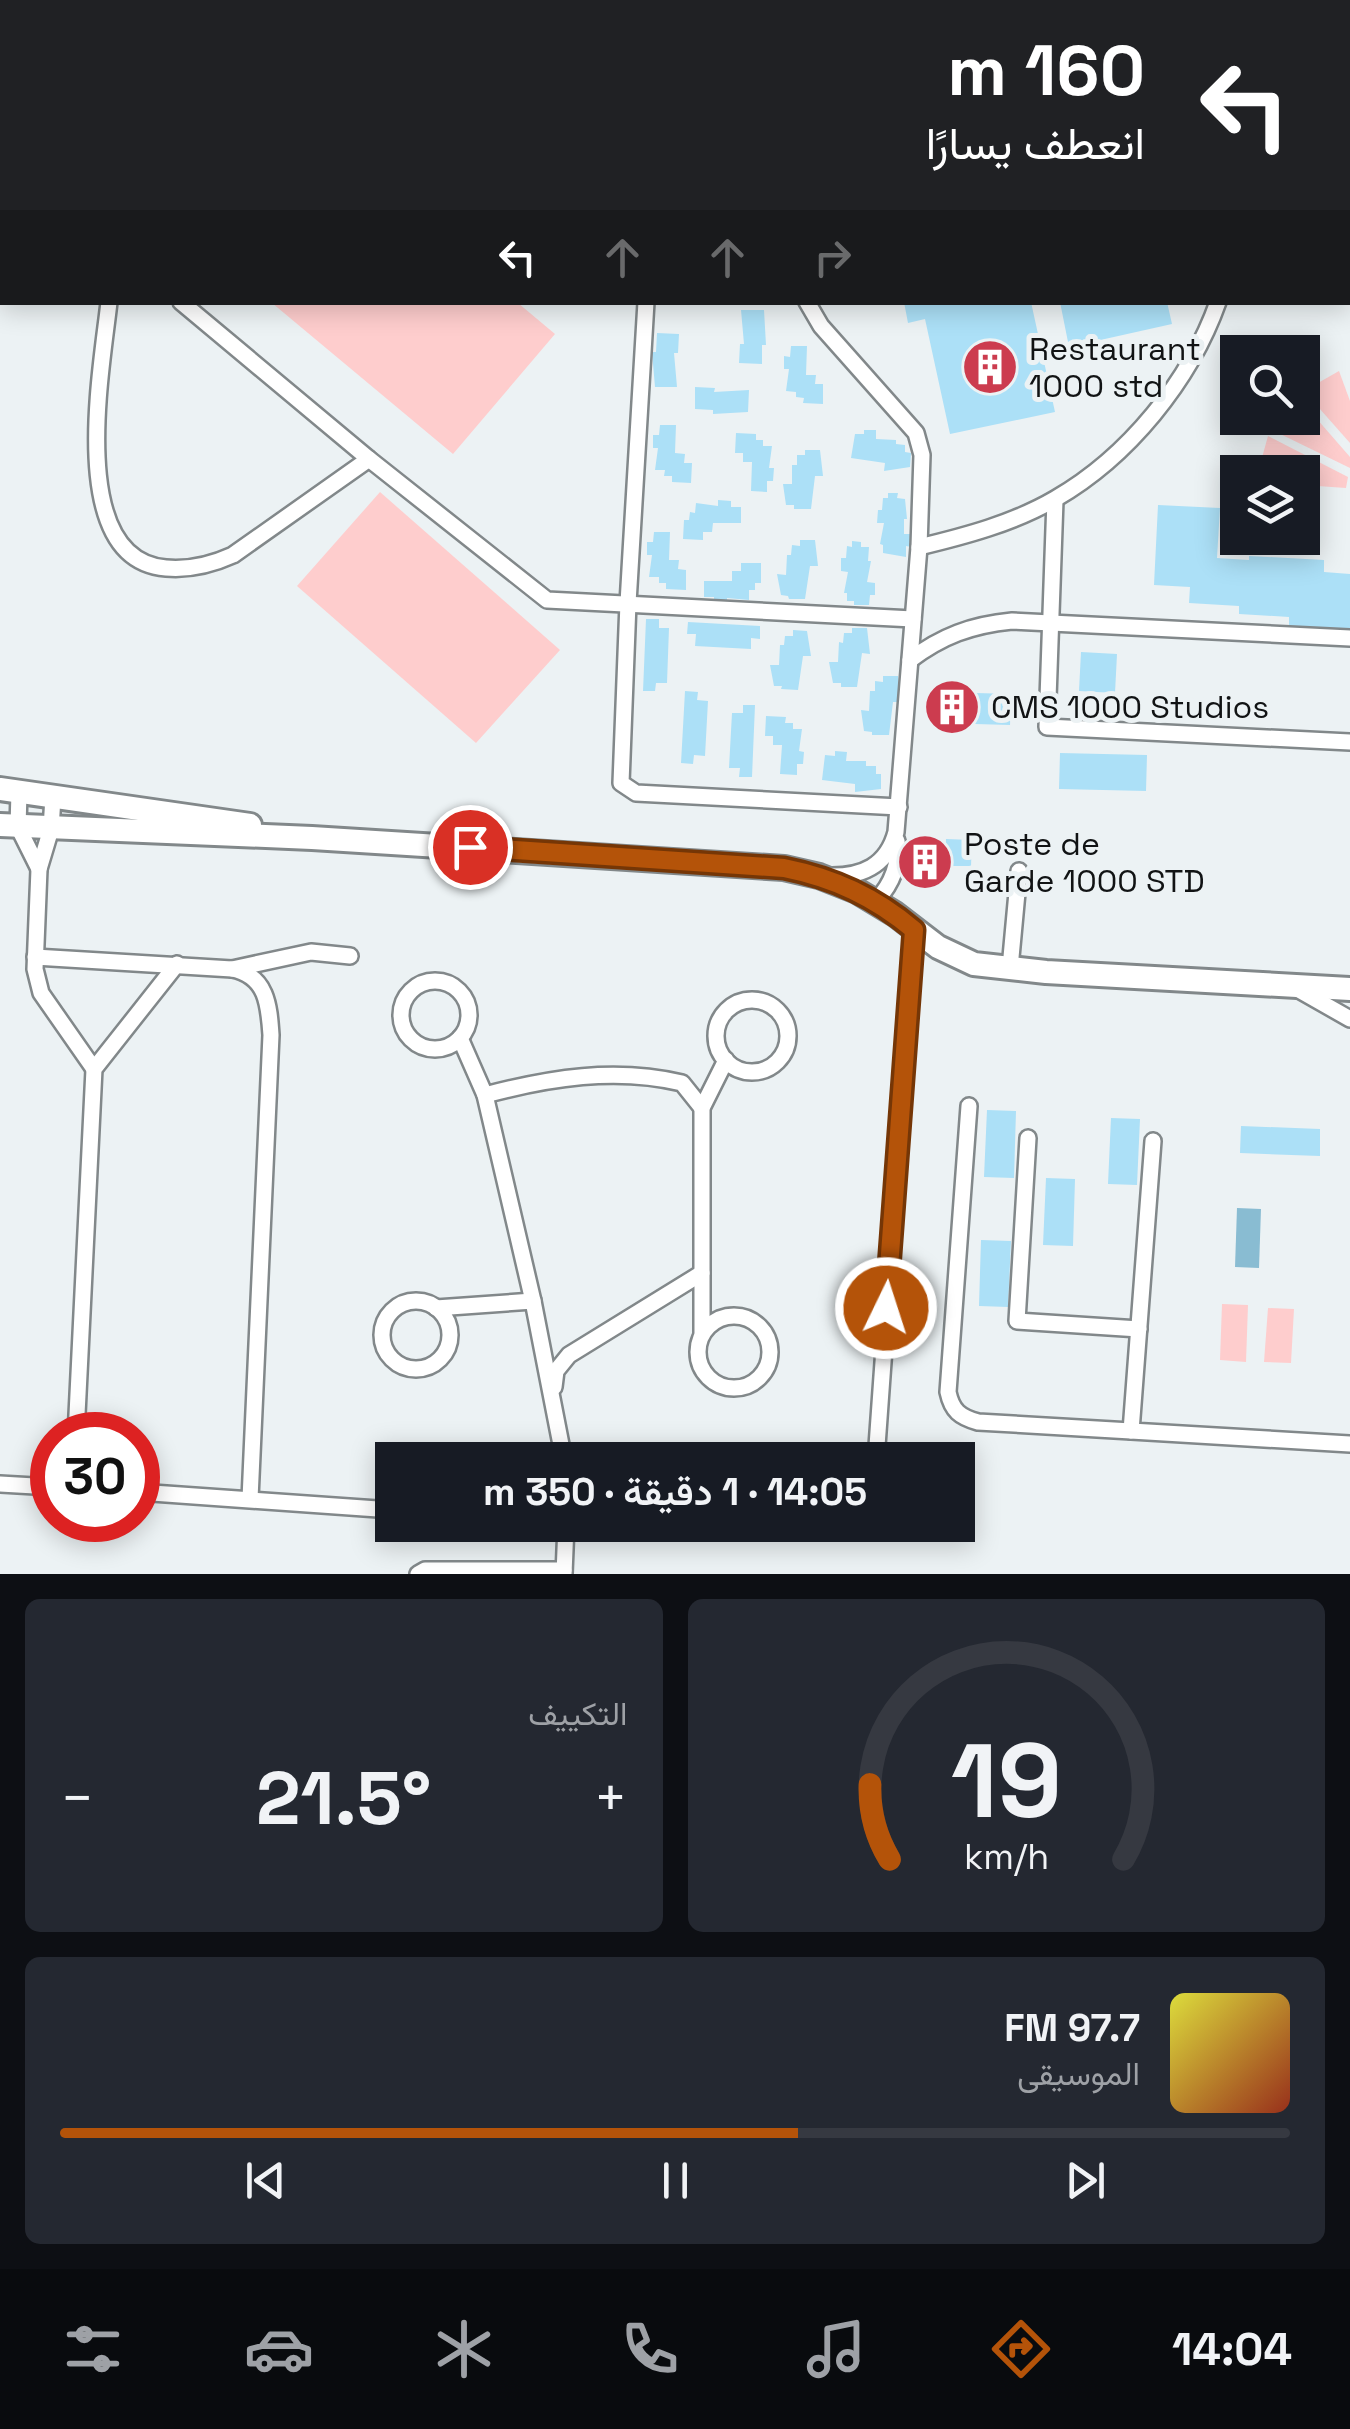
<!DOCTYPE html>
<html lang="ar">
<meta charset="utf-8">
<style>
body{margin:0;font-family:"Space Grotesk",Vazirmatn,sans-serif;background:#242831;color:#f1f3f6;direction:rtl;height:100vh;display:flex;flex-direction:column;font-size:38px;white-space:nowrap}
*{box-sizing:border-box;margin:0}
p{font-size:32px;color:#9ea1a6}
.icon{flex:none;width:55px;height:55px;fill:none;stroke:currentColor;stroke-width:2;stroke-linecap:round;stroke-linejoin:round}
.map{position:relative;height:1574px;overflow:hidden;direction:ltr}
.details{display:flex;flex-direction:column;gap:25px;padding:25px;background:#0d0f14;flex:1}
.details>*{flex:none}
.banner{position:absolute;left:0px;top:0px;width:1350px;height:305px;box-shadow:0 5px 25px #0003;direction:rtl;background:#202124;color:#fff;overflow:hidden}
.fabs{position:absolute;left:1220px;top:335px;display:grid;gap:20px}
.fabs a{display:grid;place-items:center;width:100px;height:100px;border-radius:0px;background:#171b24;box-shadow:0 5px 25px #0003;font-size:50px}
.speed{position:absolute;left:30px;top:1412px;display:flex;gap:20px;font-size:50px;font-weight:700;text-align:center}
.speed>*{display:grid;place-content:center;width:130px;height:130px;border-radius:50%;background:#171b24;box-shadow:0 5px 25px #0003;line-height:1}
.speed .limit{border:15px solid #d22;background:#fff;color:#111}
.pin{position:absolute;display:grid;place-items:center;width:85px;height:85px;color:#fff;margin:-42px;border:5px solid #fff;border-radius:50%;box-shadow:0 2px 10px #0007}
.me{position:absolute;width:110px;margin:-55px;rotate:4deg;stroke-linejoin:round;filter:drop-shadow(0 0 8px #0008)}
.turn{display:flex;align-items:center;gap:35px;height:210px;padding:0 40px;font-size:45px}
.turn .icon{width:130px;height:130px;stroke-width:2.5}
.turn b{display:block;font-size:70px;line-height:85px}
.lanes{display:flex;align-items:center;height:95px;padding:0 40px;background:#0003;justify-content:center;gap:50px;direction:ltr}
.lanes .off{opacity:.35}
.big{font-size:75px;font-weight:600;line-height:1.1}
.details .tile{flex:1;display:flex;flex-direction:column;justify-content:center;gap:15px;min-width:0;padding:0 35px;border-radius:15px;background:#242831}
.details .dial{align-items:center;gap:0}
.dial svg{height:260px;overflow:visible;fill:none;stroke:#363941;stroke-width:7;stroke-linecap:round;text-anchor:middle}
.dial text{fill:#f1f3f6;stroke:none}
.song{display:flex;align-items:center;gap:30px}
.cover{width:120px;height:120px;border-radius:15px;background:linear-gradient(135deg,hsl(60 70% 55%),hsl(10 70% 35%))}
.played{height:10px;border-radius:5px;background:linear-gradient(90deg,#b45309 60%,#363941 60%)}
.keys{display:flex;justify-content:space-around;direction:ltr}
.heat{display:flex;justify-content:space-between;align-items:center;font-size:55px;direction:ltr}
.details .tiles{flex:1;display:grid;gap:25px;grid-template-columns:1fr 1fr}
.tile:last-child{grid-column:span 2}
.trip{position:absolute;left:375px;top:1442px;width:600px;height:100px;border-radius:0px;background:#171b24;box-shadow:0 5px 25px #0003;font-weight:600;line-height:100px;text-align:center;direction:rtl}
.tabs{display:flex;height:160px;justify-content:space-around;align-items:center;background:#090b0e;color:#9ea1a6}
.tabs .icon{width:70px;height:70px}
.tabs .on{color:#b45309}
.tabs b{font-size:45px;color:#f1f3f6}
.map>svg:first-child{display:block}
</style>
<div class="map">
<svg width="1350" height="1574" viewBox="0 0 1350 1574">
<rect width="100%" height="100%" fill="#ecf2f4"/>
<!-- green -->
<g fill="#fecdcd">
<polygon points="272,303 518,303 555,334 453,454"/>
<polygon points="1339,371 1350,401 1350,443 1304,391"/>
<polygon points="1303,403 1350,457 1350,468 1272,430 1278,418 1302,418"/>
<polygon points="1268,436 1348,477 1346,488 1303,485 1302,472 1258,472"/>
<polygon points="380,492 560,650 476,743 297,586"/>
<polygon points="1222,1304 1248,1305 1246,1362 1220,1360"/>
<polygon points="1268,1308 1294,1309 1291,1363 1264,1362"/>
</g>
<!-- water -->
<polygon fill="#89bcd2" points="1237,1208 1261,1209 1259,1268 1235,1267"/>
<!-- building -->
<g fill="#ace0f7">
<polygon points="904,302 1031,302 1055,412 950,434 925,319 908,323"/>
<polygon points="1060,302 1167,302 1172,324 1069,347"/>
<polygon points="741,310 764,310 766,345 762,345 762,364 739,363 740,344 744,344"/>
<polygon points="657,333 679,334 678,353 674,353 677,387 655,387 652,352 656,352"/>
<polygon points="791,346 807,346 806,375 816,375 815,384 823,384 823,404 803,403 804,398 796,397 796,392 786,391 789,369 784,369 784,356 790,357"/>
<polygon points="695,387 715,388 714,392 749,390 748,412 713,414 713,410 695,409"/>
<polygon points="660,425 676,425 675,453 685,454 684,463 692,463 691,483 672,482 672,476 664,476 665,470 655,470 658,448 653,448 653,435 659,435"/>
<polygon points="864,430 876,430 876,439 896,440 896,444 905,445 905,452 911,453 910,467 884,471 885,463 851,458 855,434 864,434"/>
<polygon points="736,433 756,434 756,440 763,440 763,446 772,446 769,468 774,468 773,481 767,481 767,492 751,491 752,462 743,462 743,453 735,453"/>
<polygon points="805,450 820,450 823,476 815,476 811,509 794,509 794,505 786,505 783,484 792,484 792,465 797,465 797,455 805,455"/>
<polygon points="888,493 898,493 897,498 905,499 907,519 904,519 904,534 912,534 911,547 906,546 906,557 883,553 883,545 880,544 884,523 877,523 878,510 882,510 883,498 888,498"/>
<polygon points="718,500 731,501 731,507 741,507 741,523 713,523 712,532 703,532 703,540 683,539 684,520 689,520 690,512 695,513 696,503 718,506"/>
<polygon points="1158,505 1220,508 1217,558 1249,560 1249,556 1324,560 1324,572 1350,574 1350,630 1289,626 1289,617 1239,614 1239,606 1189,603 1190,587 1154,585"/>
<polygon points="654,532 670,532 669,560 679,560 678,569 686,570 686,590 666,589 666,583 659,583 659,577 649,577 652,555 647,555 647,542 653,542"/>
<polygon points="800,540 815,540 818,566 810,566 805,599 789,599 788,596 781,595 777,574 786,575 787,555 791,555 792,545 800,546"/>
<polygon points="852,541 861,542 861,547 869,547 868,561 871,561 867,582 875,583 875,595 870,595 869,605 854,605 854,601 847,601 847,593 844,593 848,572 841,571 841,558 846,558 847,546 852,547"/>
<polygon points="741,563 761,563 761,583 755,583 755,590 749,590 749,600 727,598 727,603 714,603 714,597 704,597 704,581 732,581 732,571 741,571"/>
<polygon points="646,619 659,619 659,628 669,628 667,683 656,683 655,691 643,691"/>
<polygon points="688,622 760,626 760,639 751,638 751,649 695,646 696,634 687,634"/>
<polygon points="852,628 867,628 870,654 862,653 857,687 841,687 841,683 833,683 829,662 838,662 839,642 843,643 844,633 852,633"/>
<polygon points="793,630 807,631 811,656 803,656 798,690 781,689 782,686 774,686 770,665 779,665 780,645 784,645 785,636 793,636"/>
<polygon points="1081,652 1117,654 1115,693 1079,691"/>
<polygon points="883,676 898,676 901,702 893,702 889,735 872,735 872,732 864,731 861,710 869,711 870,691 875,691 875,681 883,682"/>
<polygon points="931,689 966,690 966,699 974,699 973,716 965,716 965,725 930,723"/>
<polygon points="685,691 698,692 697,700 708,701 705,756 694,755 693,764 681,763"/>
<polygon points="976,693 1011,694 1010,725 975,724"/>
<polygon points="743,705 755,705 752,777 739,777 740,768 729,768 732,713 743,713"/>
<polygon points="766,716 786,717 785,723 793,723 793,729 802,729 799,751 804,752 803,764 797,764 797,775 780,774 782,745 773,745 773,736 765,736"/>
<polygon points="835,751 847,752 846,761 866,761 866,766 876,766 876,774 881,774 881,789 855,792 855,784 822,780 825,755 835,756"/>
<polygon points="1060,753 1147,755 1146,791 1059,789"/>
<polygon points="946,839 972,840 971,866 945,866"/>
<polygon points="918,842 925,842 925,850 941,851 939,874 908,875 910,849 918,849"/>
<polygon points="987,1110 1016,1111 1014,1178 984,1177"/>
<polygon points="1111,1118 1140,1119 1137,1185 1108,1184"/>
<polygon points="1241,1126 1320,1129 1320,1156 1240,1153"/>
<polygon points="1046,1178 1075,1179 1073,1246 1043,1245"/>
<polygon points="981,1240 1011,1241 1008,1307 979,1306"/>
</g>
<g fill="none" stroke-linecap="round" stroke-linejoin="round">
<!-- street casing -->
<g stroke="#82888a" stroke-width="20">
<g id="street">
<polyline points="519,0 522,2"/>
<polyline points="256,2 258,0"/>
<polyline points="659,2 659,0"/>
<polyline points="911,2 911,0"/>
<polyline points="1251,2 1252,0"/>
<polyline points="1348,144 1350,144"/>
<polyline points="1348,206 1350,207"/>
<path d="M109 302C102 368 65 560 166 568 189 570 211 565 233 555L369 459"/>
<polyline points="181,302 369,459 547,600 913,619"/>
<polyline points="646,302 628,603 621,783 636,793 899,807"/>
<path d="M807 302 821 326 916 433 922 455 919 547 896 832C887 866 862 877 828 876"/>
<polyline points="1055,500 1047,727 1350,742"/>
<path d="M919 547C965 536 1014 523 1055 499 1128 457 1190 381 1218 302"/>
<path d="M910 660C942 636 971 625 1012 621L1350 638"/>
<polyline points="19,792 18,827 39,869"/>
<polyline points="53,797 51,829 39,869 35,969 41,993 94,1069"/>
<path d="M876 901C892 884 900 865 897 841"/>
<polyline points="35,957 232,969 311,952 350,956"/>
<polyline points="1010,968 1019,871"/>
<path d="M232 969C267 976 269 1005 271 1035L250 1499"/>
<circle cx="435" cy="1015" r="34"/>
<polyline points="1299,990 1350,1019"/>
<circle cx="752" cy="1036" r="36"/>
<polyline points="460,1038 485,1095 533,1301 564,1460"/>
<path d="M485 1095C549 1078 615 1067 682 1083L702 1108"/>
<path d="M969 1106 948 1392C952 1411 960 1417 978 1422L1131 1431"/>
<polyline points="1028,1138 1017,1321 1139,1329"/>
<polyline points="1153,1141 1131,1431 1350,1444"/>
<circle cx="416" cy="1335" r="34"/>
<polyline points="436,1308 533,1301"/>
<circle cx="734" cy="1352" r="36"/>
<polyline points="702,1333 702,1108 726,1060"/>
<polyline points="554,1387 556,1371 569,1355 702,1273"/>
<polyline points="76,1435 94,1069 177,964"/>
<polyline points="876,1460 914,930"/>
<polyline points="0,1484 52,1487"/>
<polyline points="138,1492 392,1510"/>
<polyline points="616,1525 753,1530 792,1525"/>
<polyline points="418,1574 425,1570 564,1570"/>
<polyline points="564,1574 566,1525"/>
</g>
</g>
<!-- secondary casing -->
<g stroke="#82888a" stroke-width="28">
<g id="secondary">
<polyline points="0,789 250,825"/>
<polyline points="0,825 312,838 784,868 819,876 857,891 895,914 938,947 974,964 1046,972 1350,989"/>
</g>
</g>
<!-- street -->
<use href="#street" stroke="#fff" stroke-width="15"/>
<!-- secondary -->
<use href="#secondary" stroke="#fff" stroke-width="22"/>
</g>
<g fill="none" stroke-linecap="round" stroke-linejoin="round">
<!-- route casing -->
<g stroke="#753606" stroke-width="25">
<path id="route" d="M470 847 784 868C834 878 875 897 914 930L886 1308"/>
</g>
<!-- route -->
<use href="#route" stroke="#b45309" stroke-width="18"/>
</g>
<!-- icons -->
<defs>
<g id="building-disc" transform="scale(2.875)"><circle r="9.5" fill="#cc3c4f" stroke="#ecf2f4"/><path d="M-4-6H4V6H1V3H-1V6H-4ZM-2.5-4.3h1.7v1.8h-1.7ZM.8-4.3h1.7v1.8H.8ZM-2.5-1h1.7V.8h-1.7ZM.8-1h1.7V.8H.8Z" fill="#fff"/></g>
</defs>
<g fill-rule="evenodd">
<use href="#building-disc" x="990" y="367"/>
<use href="#building-disc" x="952" y="707"/>
<use href="#building-disc" x="925" y="862"/>
</g>
<g text-anchor="middle" stroke-width="10" stroke-linejoin="round" paint-order="stroke">
<!-- poi labels -->
<g font-size="32" fill="#111314" stroke="#ecf2f4" text-anchor="start">
<text x="1029" y="360">Restaurant<tspan x="1029" dy="37">1000 std</tspan></text>
<text x="991" y="718">CMS 1000 Studios</text>
<text x="964" y="855">Poste de<tspan x="964" dy="37">Garde 1000 STD</tspan></text>
</g>
</g>
</svg>
<div class="fabs">
<a><svg class="icon" aria-label="search" viewBox="0 0 24 24"><circle cx="10" cy="10" r="6"/><path d="M15 15l6 6"/></svg></a>
<a><svg class="icon" aria-label="layers" viewBox="0 0 24 24"><path d="M12 4l9 5-9 5-9-5zM3 14l9 5 9-5"/></svg></a>
</div>
<div class="speed"><div class="limit">30</div></div>
<div class="pin" style="left:470px;top:847px;background:#d93025"><svg class="icon" aria-label="arrive" viewBox="0 0 24 24"><path d="M6 21V4h12l-3 4 3 4H6"/></svg></div>
<svg class="me" style="left:886px;top:1308px" viewBox="-20 -20 40 40"><circle r="17" fill="#b45309" stroke="#fff" stroke-width="3"/><path d="M0-11L8 9 0 5-8 9z" fill="#fff"/></svg>
<div class="trip">14:05 · 1 دقيقة · 350 m</div>
<div class="banner">
<div class="turn"><svg class="icon" aria-label="left" viewBox="0 0 24 24"><path d="M17 20v-9H6M10 6l-5 5 5 5"/></svg><div><b>160 m</b>انعطف يسارًا</div></div>
<div class="lanes"><svg class="icon" aria-label="left" viewBox="0 0 24 24"><path d="M17 20v-9H6M10 6l-5 5 5 5"/></svg><svg class="icon off" aria-label="ahead" viewBox="0 0 24 24"><path d="M12 20V5M6 11l6-6 6 6"/></svg><svg class="icon off" aria-label="ahead" viewBox="0 0 24 24"><path d="M12 20V5M6 11l6-6 6 6"/></svg><svg class="icon off" aria-label="right" viewBox="0 0 24 24"><path d="M7 20v-9h11M14 6l5 5-5 5"/></svg></div>
</div>
</div>
<section class="details">
<div class="tiles">
<div class="tile dial"><svg viewBox="0 0 100 80">
<path d="M14 69A42 42 0 1 1 86 69"/>
<path d="M14 69A42 42 0 0 1 8 46" stroke="#b45309"/>
<text x="50" y="56" font-size="32" font-weight="700">19</text>
<text x="50" y="72" font-size="11">km/h</text>
</svg></div>
<div class="tile"><p>التكييف</p>
<div class="heat"><a>−</a><b class="big">21.5°</b><a>+</a></div>
</div>
<div class="tile">
<div class="song"><i class="cover"></i><div><b>97.7 FM</b><p>الموسيقى</p></div></div>
<div class="played"></div>
<div class="keys"><svg class="icon" aria-label="previous" viewBox="0 0 24 24"><path d="M18 5L8 12l10 7zM5 5v14"/></svg><svg class="icon" aria-label="pause" viewBox="0 0 24 24"><path d="M8 5v14M16 5v14"/></svg><svg class="icon" aria-label="next" viewBox="0 0 24 24"><path d="M6 5l10 7-10 7zM19 5v14"/></svg></div>
</div>
</div>
</section>
<nav class="tabs">
<b>14:04</b>
<svg class="icon on" aria-label="directions" viewBox="0 0 24 24"><path d="M12 3l9 9-9 9-9-9zM9 14v-3h6M13 9l2 2-2 2"/></svg>
<svg class="icon" aria-label="music" viewBox="0 0 24 24"><path d="M9 18V5l10-2v13"/><circle cx="6" cy="18" r="3"/><circle cx="16" cy="16" r="3"/></svg>
<svg class="icon" aria-label="phone" viewBox="0 0 24 24"><path d="M5 4h4l2 5-3 2q2 4 5 5l2-3 5 2v4C11 20 4 13 5 4z"/></svg>
<svg class="icon" aria-label="climate" viewBox="0 0 24 24"><path d="M12 3v18M4 7l16 10M4 17L20 7"/></svg>
<svg class="icon" aria-label="car" viewBox="0 0 24 24"><path d="M5 17H2v-5l4-1 3-4h7l3 4 3 1v5h-3M9 17h6M6 11h13"/><circle cx="7" cy="17" r="2"/><circle cx="17" cy="17" r="2"/></svg>
<svg class="icon" aria-label="filters" viewBox="0 0 24 24"><path d="M4 7h16M4 17h16"/><circle cx="9" cy="7" r="2"/><circle cx="15" cy="17" r="2"/></svg>
</nav>
